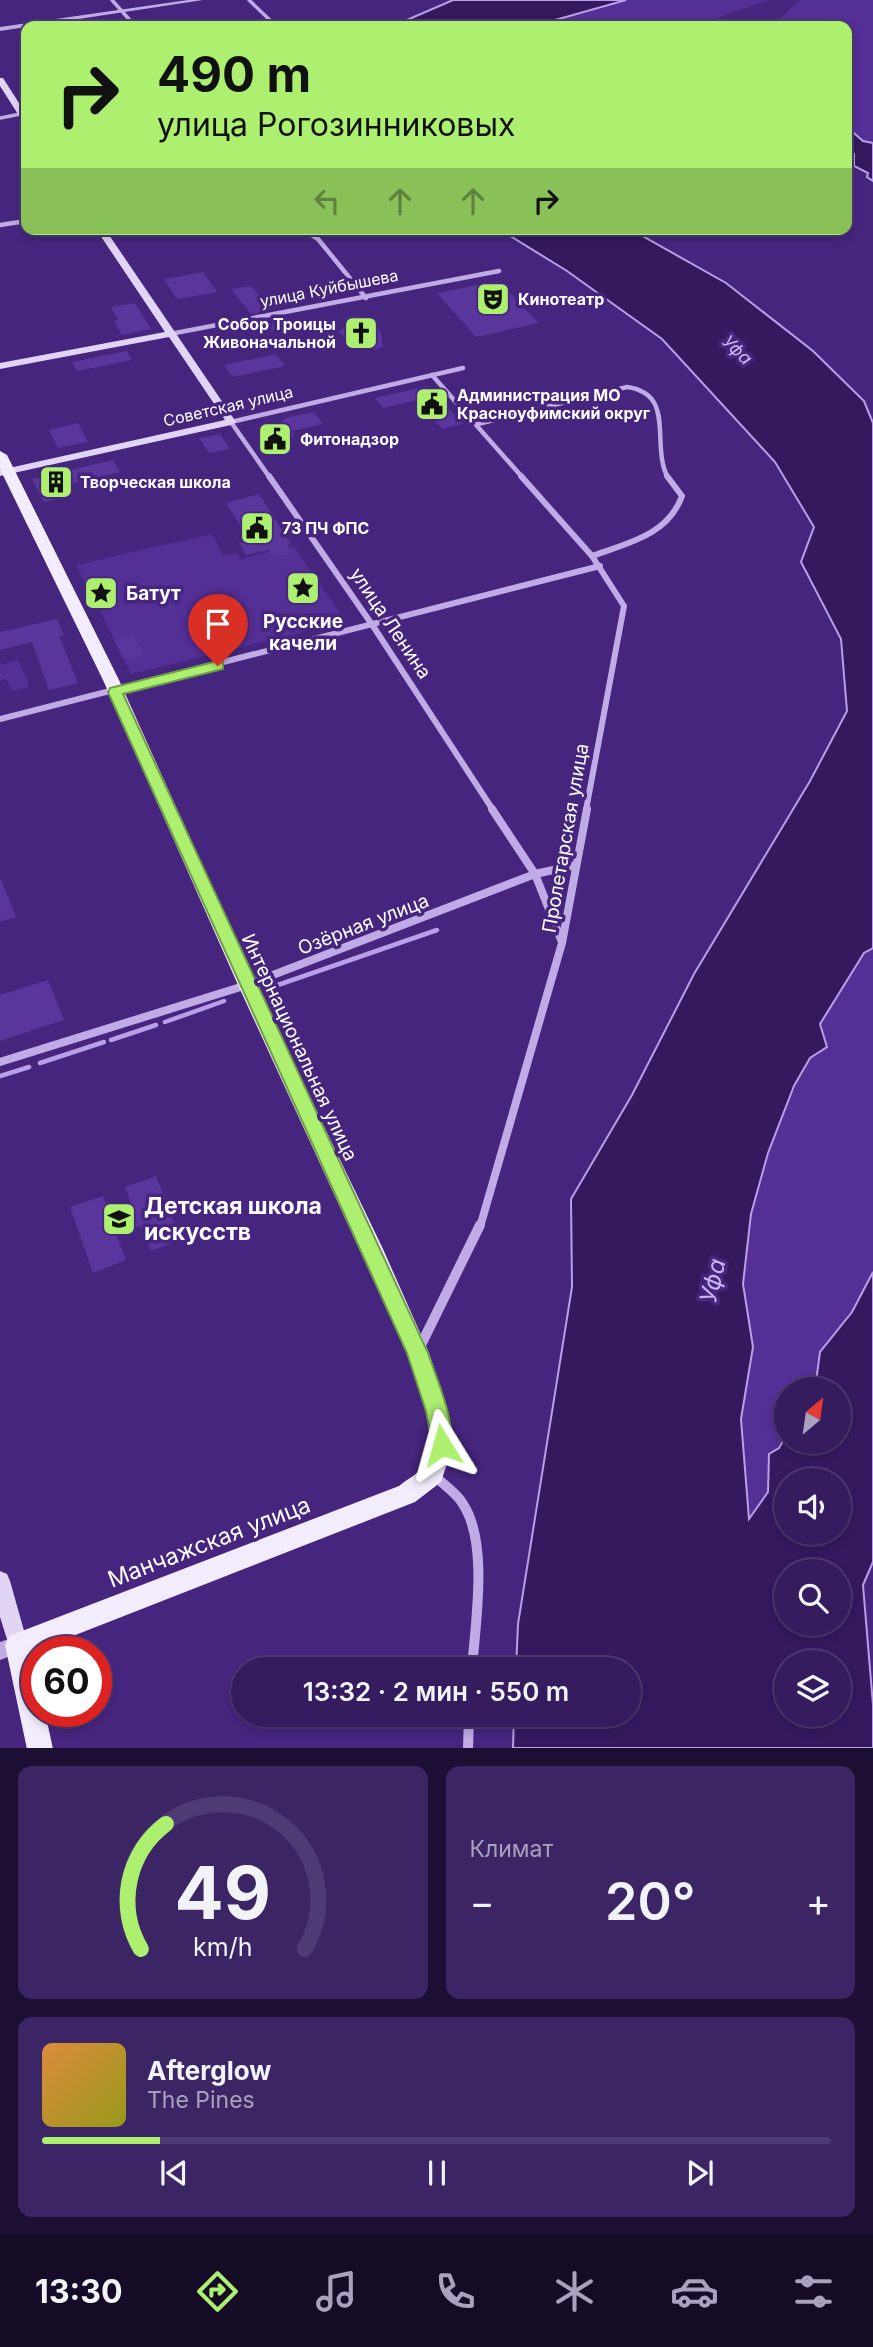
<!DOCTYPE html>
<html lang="ru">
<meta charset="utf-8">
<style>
body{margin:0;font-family:Inter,sans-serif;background:#3c2565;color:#f1f3f6;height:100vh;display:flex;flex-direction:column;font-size:26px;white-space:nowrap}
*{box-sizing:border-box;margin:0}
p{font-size:23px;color:#a9a1bd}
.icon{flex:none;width:38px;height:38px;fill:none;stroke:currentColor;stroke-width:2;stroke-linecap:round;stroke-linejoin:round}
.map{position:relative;height:1748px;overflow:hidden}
.panel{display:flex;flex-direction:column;gap:18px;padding:18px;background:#1d0f34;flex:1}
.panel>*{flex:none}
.hud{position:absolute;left:21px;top:21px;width:831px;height:214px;border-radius:14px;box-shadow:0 4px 10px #0003,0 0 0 2px #4e3a74;background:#adf06f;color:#111;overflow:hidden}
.needle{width:46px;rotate:29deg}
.buttons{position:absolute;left:774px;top:1377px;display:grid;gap:14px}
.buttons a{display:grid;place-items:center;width:77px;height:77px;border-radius:50%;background:#341c5f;box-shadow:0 4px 10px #0003,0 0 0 2px #4e3a74;font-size:35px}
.speed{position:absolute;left:21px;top:1636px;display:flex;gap:14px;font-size:35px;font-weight:700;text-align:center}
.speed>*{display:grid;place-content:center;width:91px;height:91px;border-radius:50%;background:#341c5f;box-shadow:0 4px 10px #0003,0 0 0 2px #4e3a74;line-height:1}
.speed .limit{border:10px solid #d22;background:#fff;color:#111}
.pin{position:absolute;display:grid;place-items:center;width:60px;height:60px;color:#fff;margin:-72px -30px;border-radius:50% 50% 50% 0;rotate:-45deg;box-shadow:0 0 7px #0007}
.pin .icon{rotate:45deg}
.me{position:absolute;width:77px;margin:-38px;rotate:352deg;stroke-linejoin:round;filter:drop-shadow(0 0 5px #0008)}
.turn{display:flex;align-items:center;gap:24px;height:147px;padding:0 21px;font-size:32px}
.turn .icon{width:91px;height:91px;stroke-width:2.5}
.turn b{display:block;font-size:49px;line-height:60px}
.lanes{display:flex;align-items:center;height:66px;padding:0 21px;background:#0003;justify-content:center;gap:35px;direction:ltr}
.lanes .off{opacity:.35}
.big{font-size:52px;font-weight:600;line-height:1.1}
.panel .card{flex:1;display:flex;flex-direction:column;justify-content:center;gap:10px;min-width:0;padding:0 24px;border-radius:14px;background:#3c2565}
.panel .dial{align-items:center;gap:0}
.dial svg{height:182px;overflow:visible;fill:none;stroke:#4e3a74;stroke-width:7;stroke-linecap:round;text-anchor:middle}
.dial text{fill:#f1f3f6;stroke:none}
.song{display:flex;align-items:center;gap:21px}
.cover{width:84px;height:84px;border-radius:10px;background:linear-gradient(135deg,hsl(30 70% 55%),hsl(60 70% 35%))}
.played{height:7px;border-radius:4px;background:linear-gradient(90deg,#adf06f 15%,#4e3a74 15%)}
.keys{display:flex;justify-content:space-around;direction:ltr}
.heat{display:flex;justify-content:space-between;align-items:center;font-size:38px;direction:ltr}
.panel .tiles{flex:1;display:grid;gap:18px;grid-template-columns:1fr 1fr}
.card:last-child{grid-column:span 2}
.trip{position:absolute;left:231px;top:1657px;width:410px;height:70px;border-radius:35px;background:#341c5f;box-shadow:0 4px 10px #0003,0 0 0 2px #4e3a74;font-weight:600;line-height:70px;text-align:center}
.menu{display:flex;height:112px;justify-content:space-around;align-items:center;background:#150b26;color:#a9a1bd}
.menu .icon{width:49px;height:49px}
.menu .current{color:#adf06f}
.menu b{font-size:32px;color:#f1f3f6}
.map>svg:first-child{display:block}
</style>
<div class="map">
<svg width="873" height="1749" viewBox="0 0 873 1749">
<rect width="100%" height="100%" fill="#46257f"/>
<!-- green -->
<g fill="#542f96">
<polygon points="626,0 771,0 730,13 701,26 534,26"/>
<polygon points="800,0 873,0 873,143 863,141 847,127 847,26 776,26 776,22"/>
<polygon points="212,534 223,555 237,553 241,559 294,546 346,622 131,674 100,611 105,609 101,601 95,602 76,565"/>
<polygon points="18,660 30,687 12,691 6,679 0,680 0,665"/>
<path d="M873 948V1272L852 1312 820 1352 815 1389 786 1390C786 1413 792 1440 769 1454L768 1492 749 1520 741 1419 753 1347 743 1284 751 1214 777 1125 810 1058 820 1024 864 953Z"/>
</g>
<!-- water -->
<g fill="#34195f" stroke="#b89fe7" stroke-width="2" fill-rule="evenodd">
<polygon points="453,0 626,0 534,26 393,26"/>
<polygon points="847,127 863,141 873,143 873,181 867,177 868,173 854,166 854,154 847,147"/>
<path d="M499 229H630L726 283 813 351 864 401 873 423V948L864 953 820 1024 827 1047 810 1058 794 1086 768 1153 751 1214 743 1284 753 1347 741 1419 749 1519 768 1492 769 1454 779 1448 786 1436V1442H838V1390L815 1389 820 1352 852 1312 873 1272V1562L863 1585 873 1705V1748H513L514 1715H628V1670L516 1669 518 1624 572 1287 571 1199 632 1095 694 974 810 781 847 711 841 639 801 562 814 527 775 462 662 339 567 271ZM838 1480V1533H786V1480ZM786 1572H838V1624H786ZM838 1662V1715H786V1662Z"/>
</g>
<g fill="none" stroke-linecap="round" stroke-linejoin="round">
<!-- stream -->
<g stroke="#b89fe7" stroke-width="4.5">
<polyline points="275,986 437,930"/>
<polyline points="165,1022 224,1001"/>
<polyline points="111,1040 156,1025"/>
<polyline points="40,1063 104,1042"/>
<polyline points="0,1076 29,1067"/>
</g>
</g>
<!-- building -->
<g fill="#5a359c">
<polygon points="203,272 217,292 177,299 164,279"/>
<polygon points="391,272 401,282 380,286 370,276"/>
<polygon points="498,281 539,323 476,337 437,293"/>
<polygon points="251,286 271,310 251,314 231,289"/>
<polygon points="135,303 151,329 122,335 114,321 118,320 111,307"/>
<polygon points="358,315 364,322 371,321 381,332 383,347 374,350 362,341 350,343 338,331 351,325 345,318"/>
<polygon points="278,318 286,328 264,332 257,322"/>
<polygon points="127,351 132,360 77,371 72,362"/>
<polygon points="276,354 285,366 233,377 224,365"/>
<polygon points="428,386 463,424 442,429 417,400 383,408 375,398"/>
<polygon points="314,412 323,424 292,431 295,436 265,443 258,431 275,427 286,418"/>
<polygon points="78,423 88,442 58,448 49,430"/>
<polygon points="220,434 230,449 209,453 199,438"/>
<polygon points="113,460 120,472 63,486 68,497 44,502 32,479"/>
<polygon points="259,494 291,544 287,545 292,553 275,557 269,550 246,555 239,543 250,541 226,503"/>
<polygon points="57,619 64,635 59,636 78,683 49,690 32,642 0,650 0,632"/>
<polygon points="133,635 144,655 124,660 114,640"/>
<polygon points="0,877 16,917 0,922"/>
<polygon points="48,980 64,1020 0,1041 0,995"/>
<polygon points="156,1176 181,1240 151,1251 140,1226 116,1234 126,1260 93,1273 70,1207 103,1196 111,1217 133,1209 125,1187"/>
</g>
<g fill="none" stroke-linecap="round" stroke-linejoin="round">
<!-- minor-far4 -->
<g stroke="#c0abe6" stroke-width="3.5">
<polyline points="112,0 135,26"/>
<polyline points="249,0 276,26"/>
<polyline points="0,118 26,113"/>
</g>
<!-- minor-far3 -->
<g stroke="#c0abe6" stroke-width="4.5">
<polyline points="0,225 26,221"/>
<polyline points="302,229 318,239 366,298"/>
<polyline points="170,334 499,271"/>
<polyline points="432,375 523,478"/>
<path d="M478 424 627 387C677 394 650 445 668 478"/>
<polyline points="270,478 231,422 463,368"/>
</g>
<!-- minor-far2 -->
<g stroke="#c0abe6" stroke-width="6">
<polyline points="269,476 373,626 493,810"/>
<polyline points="521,476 592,556 624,606 586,810"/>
<path d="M592 556C628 543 668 535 682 496L667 476"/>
<polyline points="0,719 600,566"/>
</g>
<!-- minor-far1 -->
<g stroke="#c0abe6" stroke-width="8">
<polyline points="492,809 535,874 562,942"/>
<polyline points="0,1062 247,985 535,874 576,865"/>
<polyline points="480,1227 562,943 587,809"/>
</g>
<!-- minor -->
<g stroke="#c0abe6" stroke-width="10">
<polyline points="419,1349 480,1225"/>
<path d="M436 1477C445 1486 457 1493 463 1504 489 1544 475 1624 472 1670"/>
<polyline points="468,1749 469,1715"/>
</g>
<!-- tertiary -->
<g fill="#c0abe6" fill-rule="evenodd">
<polygon points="188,0 203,0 0,31 0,27"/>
<polygon points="18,1636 24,1639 27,1645 24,1651 0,1660 0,1642"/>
</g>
<!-- secondary -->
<g fill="#e1d4f5" fill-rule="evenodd">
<polygon points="0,78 3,78 26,114 26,122 23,122 0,86"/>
<polygon points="96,229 105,229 236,422 231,425 0,476 0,470 225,420 169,337 0,369 0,363 165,332"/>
<polygon points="0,1571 7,1574 10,1581 28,1645 25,1652 18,1655 11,1652 0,1617"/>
</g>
<!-- primary -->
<path fill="#f3ecfd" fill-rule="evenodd" d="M0 451 7 455 119 680 256 985 383 1249 429 1353 448 1411 453 1445 441 1482 415 1502 32 1652 37 1673V1712H45L53 1749H27L5 1645 9 1636 399 1486C406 1480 420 1473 424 1465 440 1431 417 1386 407 1353L238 985 103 680 0 469Z"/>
</g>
<!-- route -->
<path fill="#adf06f" stroke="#709c48" stroke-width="2" d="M218 661 223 662V669L123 694 428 1353C436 1377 459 1429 449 1452L442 1455 434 1452 426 1411 407 1353 108 692 110 688Z"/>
<!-- icons -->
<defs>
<g id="theatre-square" transform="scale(1.75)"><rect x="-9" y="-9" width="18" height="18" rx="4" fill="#adf06f" stroke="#46257f"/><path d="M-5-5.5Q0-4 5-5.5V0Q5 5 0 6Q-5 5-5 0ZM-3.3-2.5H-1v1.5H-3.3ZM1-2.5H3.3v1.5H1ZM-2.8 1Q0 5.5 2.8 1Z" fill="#111"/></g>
<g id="church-square" transform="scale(1.75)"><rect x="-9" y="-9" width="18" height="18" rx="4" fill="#adf06f" stroke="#46257f"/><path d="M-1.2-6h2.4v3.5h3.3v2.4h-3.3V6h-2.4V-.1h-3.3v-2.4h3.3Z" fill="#111"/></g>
<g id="civic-square" transform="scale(1.75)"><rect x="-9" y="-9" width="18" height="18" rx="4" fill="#adf06f" stroke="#46257f"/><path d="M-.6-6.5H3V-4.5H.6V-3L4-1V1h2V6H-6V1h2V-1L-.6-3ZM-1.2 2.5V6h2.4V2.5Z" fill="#111"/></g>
<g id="building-square" transform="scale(1.75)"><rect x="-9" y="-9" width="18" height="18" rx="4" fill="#adf06f" stroke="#46257f"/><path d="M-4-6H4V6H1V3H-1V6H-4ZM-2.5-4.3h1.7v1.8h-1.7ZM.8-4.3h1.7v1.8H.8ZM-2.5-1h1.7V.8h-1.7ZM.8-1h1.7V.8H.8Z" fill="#111"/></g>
<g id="sight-square" transform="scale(1.75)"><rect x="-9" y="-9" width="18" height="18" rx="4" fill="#adf06f" stroke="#46257f"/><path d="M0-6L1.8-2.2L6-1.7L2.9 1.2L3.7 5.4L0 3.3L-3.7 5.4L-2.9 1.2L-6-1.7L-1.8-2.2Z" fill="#111"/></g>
<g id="school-square" transform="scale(1.75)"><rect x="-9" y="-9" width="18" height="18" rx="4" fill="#adf06f" stroke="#46257f"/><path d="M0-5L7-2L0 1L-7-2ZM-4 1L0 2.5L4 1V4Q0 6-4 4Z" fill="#111"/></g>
</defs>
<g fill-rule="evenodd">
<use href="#theatre-square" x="493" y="299"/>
<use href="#church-square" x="361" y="333"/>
<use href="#civic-square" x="432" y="404"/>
<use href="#civic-square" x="275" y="439"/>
<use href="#building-square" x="56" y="482"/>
<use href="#civic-square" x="257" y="528"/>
<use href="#sight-square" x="303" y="588"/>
<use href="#sight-square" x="101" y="593"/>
<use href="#school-square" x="119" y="1219"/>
</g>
<g text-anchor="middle" stroke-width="7" stroke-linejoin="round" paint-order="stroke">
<!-- far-street labels -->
<g font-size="16" fill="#fff" stroke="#46257f">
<text transform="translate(329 288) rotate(-11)" y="6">улица Куйбышева</text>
<text transform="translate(228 406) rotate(-13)" y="6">Советская улица</text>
</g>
<!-- far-poi labels -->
<g font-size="16" font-weight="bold" fill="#fff" stroke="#46257f" text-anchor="start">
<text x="518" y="305">Кинотеатр</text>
<text x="336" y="330" text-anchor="end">Собор Троицы<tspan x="336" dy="18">Живоначальной</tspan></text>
<text x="457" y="401">Администрация МО<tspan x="457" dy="18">Красноуфимский округ</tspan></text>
<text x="300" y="445">Фитонадзор</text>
<text x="80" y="488">Творческая школа</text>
<text x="282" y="534">73 ПЧ ФПС</text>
</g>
<!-- far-water labels -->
<g font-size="18" font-style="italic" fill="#cab6ee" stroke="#46257f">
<text transform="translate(737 350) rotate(44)" y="6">Уфа</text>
</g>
<!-- poi labels -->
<g font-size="19" font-weight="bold" fill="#fff" stroke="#46257f" text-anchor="start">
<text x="126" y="600">Батут</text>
<text x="303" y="628" text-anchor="middle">Русские<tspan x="303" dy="22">качели</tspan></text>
</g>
<!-- street labels -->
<g font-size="19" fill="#fff" stroke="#46257f">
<text transform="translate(391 623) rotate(56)" y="7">улица Ленина</text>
<text transform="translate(565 838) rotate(-80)" y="7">Пролетарская улица</text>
<text transform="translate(363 924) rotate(-21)" y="7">Озёрная улица</text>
<text transform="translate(300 1047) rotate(65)" y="7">Интернациональная улица</text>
</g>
<!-- near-poi labels -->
<g font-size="23" font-weight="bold" fill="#fff" stroke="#46257f" text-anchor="start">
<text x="144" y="1214">Детская школа<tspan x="144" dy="26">искусств</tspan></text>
</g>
<!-- near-street labels -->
<g font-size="23" fill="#fff" stroke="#46257f">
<text transform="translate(209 1542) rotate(-21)" y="8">Манчажская улица</text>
</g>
<!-- near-water labels -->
<g font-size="24" font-style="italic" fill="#cab6ee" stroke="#46257f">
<text transform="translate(713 1281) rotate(-77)" y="8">Уфа</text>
</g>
</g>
</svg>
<div class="buttons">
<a><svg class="needle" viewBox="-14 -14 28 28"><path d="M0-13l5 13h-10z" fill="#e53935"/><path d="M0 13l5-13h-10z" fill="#a9a1bd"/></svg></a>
<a><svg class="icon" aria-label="sound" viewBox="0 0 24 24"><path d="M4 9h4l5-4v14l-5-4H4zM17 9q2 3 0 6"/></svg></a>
<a><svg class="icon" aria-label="search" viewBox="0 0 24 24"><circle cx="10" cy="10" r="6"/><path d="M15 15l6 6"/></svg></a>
<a><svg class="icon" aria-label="layers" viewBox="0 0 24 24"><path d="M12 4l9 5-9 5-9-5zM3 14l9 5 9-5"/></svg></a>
</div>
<div class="speed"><div class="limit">60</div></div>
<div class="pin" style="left:218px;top:666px;background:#d93025"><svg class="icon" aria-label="arrive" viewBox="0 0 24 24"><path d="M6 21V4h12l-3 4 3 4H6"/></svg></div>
<svg class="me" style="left:442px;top:1445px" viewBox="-20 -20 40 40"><path d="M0-17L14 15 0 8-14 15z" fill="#adf06f" stroke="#fff" stroke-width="4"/></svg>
<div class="trip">13:32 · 2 мин · 550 m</div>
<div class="hud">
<div class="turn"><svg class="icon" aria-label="right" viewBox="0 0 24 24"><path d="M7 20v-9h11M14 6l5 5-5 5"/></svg><div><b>490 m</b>улица Рогозинниковых</div></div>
<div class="lanes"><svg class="icon off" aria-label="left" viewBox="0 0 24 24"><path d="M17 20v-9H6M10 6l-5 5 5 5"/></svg><svg class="icon off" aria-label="ahead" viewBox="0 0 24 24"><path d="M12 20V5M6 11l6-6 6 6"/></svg><svg class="icon off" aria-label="ahead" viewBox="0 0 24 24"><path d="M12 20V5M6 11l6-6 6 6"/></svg><svg class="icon" aria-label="right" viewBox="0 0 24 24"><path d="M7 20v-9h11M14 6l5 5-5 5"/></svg></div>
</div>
</div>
<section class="panel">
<div class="tiles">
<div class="card dial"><svg viewBox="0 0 100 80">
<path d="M14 69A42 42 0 1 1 86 69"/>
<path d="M14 69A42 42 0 0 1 25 14" stroke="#adf06f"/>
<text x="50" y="56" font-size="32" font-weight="700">49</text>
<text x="50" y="72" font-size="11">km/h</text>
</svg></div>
<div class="card"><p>Климат</p>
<div class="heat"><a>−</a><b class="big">20°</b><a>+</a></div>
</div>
<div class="card">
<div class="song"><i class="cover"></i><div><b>Afterglow</b><p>The Pines</p></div></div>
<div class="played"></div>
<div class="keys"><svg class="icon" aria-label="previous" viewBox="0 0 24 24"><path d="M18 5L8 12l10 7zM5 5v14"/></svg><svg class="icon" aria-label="pause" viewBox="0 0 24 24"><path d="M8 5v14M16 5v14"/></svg><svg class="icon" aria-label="next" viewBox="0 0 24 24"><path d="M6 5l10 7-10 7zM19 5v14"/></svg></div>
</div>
</div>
</section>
<nav class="menu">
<b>13:30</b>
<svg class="icon current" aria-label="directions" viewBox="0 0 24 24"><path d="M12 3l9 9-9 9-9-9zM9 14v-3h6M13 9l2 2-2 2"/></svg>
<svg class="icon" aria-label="music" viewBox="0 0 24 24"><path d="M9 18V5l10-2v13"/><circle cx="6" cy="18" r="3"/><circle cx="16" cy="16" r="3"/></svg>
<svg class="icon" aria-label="phone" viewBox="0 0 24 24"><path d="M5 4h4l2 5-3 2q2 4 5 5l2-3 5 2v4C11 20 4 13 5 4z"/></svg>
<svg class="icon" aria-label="climate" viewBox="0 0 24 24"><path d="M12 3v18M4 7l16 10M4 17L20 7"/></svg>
<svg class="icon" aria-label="car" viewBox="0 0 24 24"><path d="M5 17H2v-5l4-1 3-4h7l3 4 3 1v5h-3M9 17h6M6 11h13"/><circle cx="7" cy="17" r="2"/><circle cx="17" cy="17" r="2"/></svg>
<svg class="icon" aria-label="filters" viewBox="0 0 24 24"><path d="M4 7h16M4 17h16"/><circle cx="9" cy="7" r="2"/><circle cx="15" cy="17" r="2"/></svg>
</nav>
